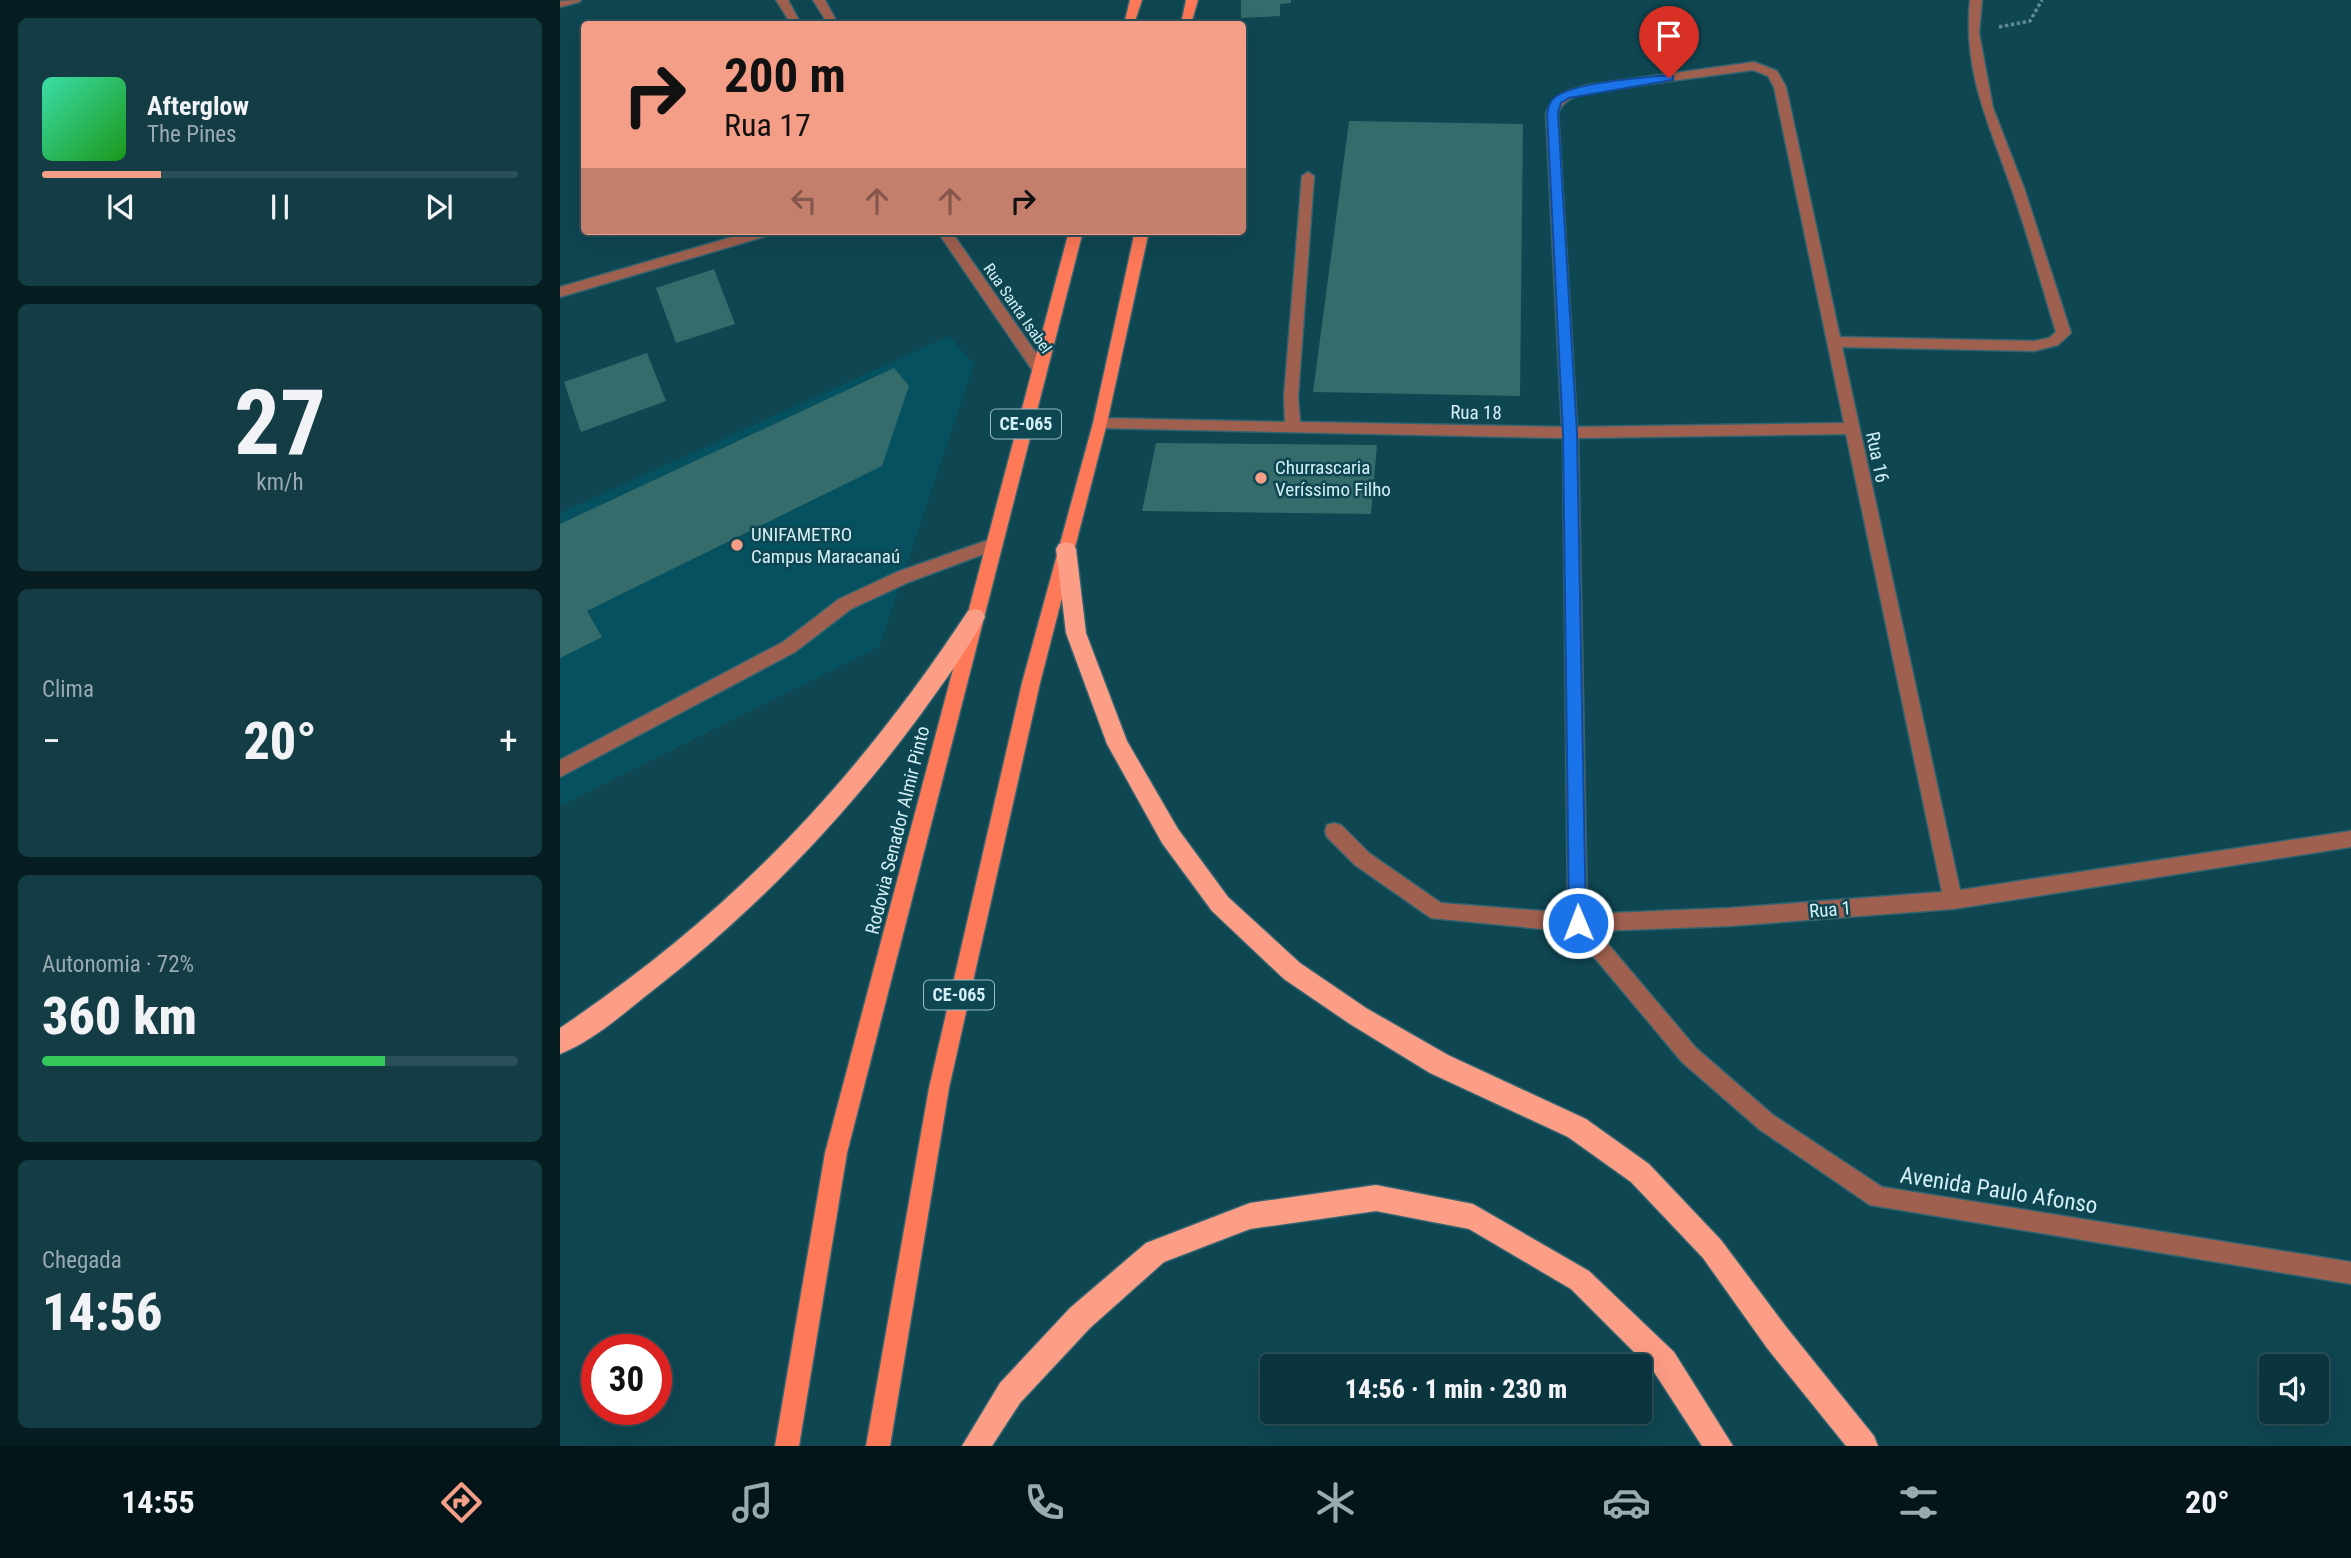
<!DOCTYPE html>
<html lang="pt">
<meta charset="utf-8">
<style>
body{margin:0;font-family:"Roboto Condensed",sans-serif;background:#133c45;color:#f1f3f6;height:100vh;display:flex;flex-direction:column;font-size:26px;white-space:nowrap}
*{box-sizing:border-box;margin:0}
p{font-size:23px;color:#99aab0}
.icon{flex:none;width:38px;height:38px;fill:none;stroke:currentColor;stroke-width:2;stroke-linecap:round;stroke-linejoin:round}
.map{position:relative;flex:1;overflow:hidden}
.drawer{display:flex;flex-direction:column;gap:18px;padding:18px;background:#061d22;width:560px}
.drawer>*{flex:none}
.top-card{position:absolute;left:21px;top:21px;width:665px;height:214px;border-radius:7px;box-shadow:0 7px 28px #0002,0 0 0 2px #2a4f58;background:#f49e88;color:#111;overflow:hidden}
.fabs{position:absolute;left:1699px;top:1354px;display:grid;gap:14px}
.fabs a{display:grid;place-items:center;width:70px;height:70px;border-radius:7px;background:#0a343e;box-shadow:0 7px 28px #0002,0 0 0 2px #2a4f58;font-size:35px}
.speed{position:absolute;left:21px;top:1334px;display:flex;gap:14px;font-size:35px;font-weight:700;text-align:center}
.speed>*{display:grid;place-content:center;width:91px;height:91px;border-radius:50%;background:#0a343e;box-shadow:0 7px 28px #0002,0 0 0 2px #2a4f58;line-height:1}
.speed .limit{border:10px solid #d22;background:#fff;color:#111}
.pin{position:absolute;display:grid;place-items:center;width:60px;height:60px;color:#fff;margin:-72px -30px;border-radius:50% 50% 50% 0;rotate:-45deg;box-shadow:0 0 7px #0007}
.pin .icon{rotate:45deg}
.me{position:absolute;width:77px;margin:-38px;rotate:359deg;stroke-linejoin:round;filter:drop-shadow(0 0 5px #0008)}
.turn{display:flex;align-items:center;gap:24px;height:147px;padding:0 28px;font-size:32px}
.turn .icon{width:91px;height:91px;stroke-width:2.5}
.turn b{display:block;font-size:49px;line-height:60px}
.lanes{display:flex;align-items:center;height:66px;padding:0 28px;background:#0003;justify-content:center;gap:35px;direction:ltr}
.lanes .off{opacity:.35}
.big{font-size:52px;font-weight:800;line-height:1.1}
.drawer .widget{flex:1;display:flex;flex-direction:column;justify-content:center;gap:10px;min-width:0;padding:0 24px;border-radius:10px;background:#133c45}
.drawer .dial{align-items:center;gap:0}
.dial b{font-size:91px;line-height:1}
.song{display:flex;align-items:center;gap:21px}
.cover{width:84px;height:84px;border-radius:10px;background:linear-gradient(135deg,hsl(160 70% 55%),hsl(120 70% 35%))}
.played{height:7px;border-radius:4px;background:linear-gradient(90deg,#f49e88 25%,#2a4f58 25%)}
.keys{display:flex;justify-content:space-around;direction:ltr}
.heat{display:flex;justify-content:space-between;align-items:center;font-size:38px;direction:ltr}
.charge{height:10px;border-radius:5px;background:linear-gradient(90deg,#34c759 72%,#2a4f58 0)}
.trip{position:absolute;left:700px;top:1354px;width:392px;height:70px;border-radius:7px;background:#0a343e;box-shadow:0 7px 28px #0002,0 0 0 2px #2a4f58;font-weight:800;line-height:70px;text-align:center}
.tab-bar{display:flex;height:112px;justify-content:space-around;align-items:center;background:#041519;color:#99aab0}
.tab-bar .icon{width:49px;height:49px}
.tab-bar .selected{color:#f49e88}
.tab-bar b{font-size:32px;color:#f1f3f6}
main{display:flex;flex:1;min-height:0}
.map>svg:first-child{display:block}
</style>
<main>
<section class="drawer">
<div class="widget">
<div class="song"><i class="cover"></i><div><b>Afterglow</b><p>The Pines</p></div></div>
<div class="played"></div>
<div class="keys"><svg class="icon" aria-label="previous" viewBox="0 0 24 24"><path d="M18 5L8 12l10 7zM5 5v14"/></svg><svg class="icon" aria-label="pause" viewBox="0 0 24 24"><path d="M8 5v14M16 5v14"/></svg><svg class="icon" aria-label="next" viewBox="0 0 24 24"><path d="M6 5l10 7-10 7zM19 5v14"/></svg></div>
</div>
<div class="widget dial"><b>27</b><p>km/h</p></div>
<div class="widget"><p>Clima</p>
<div class="heat"><a>−</a><b class="big">20°</b><a>+</a></div>
</div>
<div class="widget"><p>Autonomia · 72%</p><b class="big">360 km</b><div class="charge"></div></div>
<div class="widget"><p>Chegada</p><b class="big">14:56</b></div>
</section>
<div class="map">
<svg width="1791" height="1446" viewBox="0 0 1791 1446">
<rect width="100%" height="100%" fill="#0e4652"/>
<!-- built -->
<polygon fill="#06515f" points="389,336 414,364 319,647 0,806 0,513"/>
<!-- building -->
<g fill="#346b6b">
<polygon points="681,0 731,0 731,3 720,4 720,16 681,18"/>
<polygon points="789,121 963,124 960,396 753,392"/>
<polygon points="154,269 175,324 116,343 96,288"/>
<polygon points="87,353 106,401 21,432 4,382"/>
<polygon points="334,368 349,386 322,466 27,611 42,637 0,658 0,524"/>
<polygon points="596,443 817,445 811,514 582,511"/>
</g>
<g fill="none" stroke-linecap="round" stroke-linejoin="round">
<!-- minor casing -->
<g stroke="#326470" stroke-width="3">
<g id="minor">
<polygon points="21,0 19,2 0,7 0,1"/>
<polygon points="216,0 228,0 241,24 231,24"/>
<polygon points="253,0 265,0 278,24 268,24"/>
<path d="M1410 0H1422L1419 33 1433 108 1464 188 1511 333 1498 345 1474 351 1282 347 1400 890 1791 831V847L1393 909 1170 926 1037 931 1136 1048 1213 1115 1322 1187 1791 1262V1284L1310 1205 1199 1129 1122 1062 1013 932 871 918 795 865 767 837 765 831 767 825 774 823 781 825 809 853 881 903 1008 913 1003 438 540 428 533 423 540 418 725 422 724 397 742 176 748 172 754 176 738 397 740 422 1002 427 986 113C994 94 1009 90 1028 85L1194 62 1217 71 1226 87 1280 337 1474 341 1489 338 1496 332C1481 284 1468 235 1451 187 1428 121 1403 72 1410 0ZM1193 70 1208 76 1214 87 1284 423 1017 427 998 113C1004 99 1015 96 1029 92ZM1286 434 1382 892 1170 908 1027 914 1018 438Z"/>
<polygon points="193,231 215,231 213,234 0,297 0,287"/>
<polygon points="377,231 391,231 485,366 487,370 485,374 475,374"/>
<polygon points="434,538 442,544 440,548 349,582 291,609 235,652 0,777 0,760 223,642 279,599 337,572"/>
</g>
</g>
<!-- major casing -->
<g stroke="#326470" stroke-width="3">
<g id="major">
<polygon points="570,0 582,0 574,24 564,24"/>
<polygon points="626,0 638,0 631,24 621,24"/>
<polygon points="509,231 523,231 287,1153 239,1446 215,1446 265,1153"/>
<polygon points="575,231 589,231 547,423 480,683 389,1088 330,1446 306,1446 369,1088 462,683 533,423"/>
</g>
</g>
<!-- highway casing -->
<g stroke="#326470" stroke-width="3">
<g id="highway">
<polygon points="506,542 513,544 516,549 526,633 567,741 618,829 668,897 740,963 806,1008 888,1055 1026,1119 1089,1164 1161,1240 1227,1328 1314,1436 1318,1446 1286,1446 1207,1348 1143,1258 1071,1182 1008,1137 870,1073 790,1024 724,979 652,911 602,843 547,744 506,633 496,549 499,544"/>
<path d="M415 609 422 611 425 617C407 651 383 683 361 714 284 819 194 912 92 991 64 1013 33 1041 0 1054V1028C173 911 293 785 408 611Z"/>
<polygon points="816,1185 913,1204 1029,1271 1114,1352 1173,1446 1142,1446 1094,1372 1011,1289 909,1229 816,1211 690,1229 604,1262 530,1328 460,1403 432,1446 402,1446 440,1383 510,1308 586,1243 690,1203"/>
</g>
</g>
<!-- path -->
<polyline stroke="#5e8a94" stroke-width="3.5" stroke-dasharray="3.5 2.5" stroke-linecap="butt" points="1439,27 1470,21 1482,0"/>
<!-- minor -->
<use href="#minor" fill="#a0604f" fill-rule="evenodd"/>
<!-- major -->
<use href="#major" fill="#fd7957" fill-rule="evenodd"/>
<!-- highway -->
<use href="#highway" fill="#fc9d85" fill-rule="evenodd"/>
</g>
<!-- route -->
<path fill="#1a73e8" stroke="#114b97" stroke-width="2" d="M1109 75 1113 76V80L1009 98 1001 103 998 113 1017 433 1026 923 1024 928 1018 931 1011 928 1009 923 1003 433 987 113C989 107 989 102 994 98 1013 82 1083 78 1109 75Z"/>
<!-- markers -->
<g fill="#f49e88" stroke="#0e4652" stroke-width="2.5">
<circle cx="701" cy="478" r="7"/>
<circle cx="177" cy="545" r="7"/>
</g>
<g text-anchor="middle" stroke-width="5" stroke-linejoin="round" paint-order="stroke">
<!-- far-street labels -->
<g font-size="16" fill="#d4eff6" stroke="#0e4652">
<text transform="translate(458 308) rotate(55)" y="6">Rua Santa Isabel</text>
</g>
<!-- shield labels -->
<g fill="#0e4652" stroke="#99bcc5" stroke-width="2">
<rect x="431" y="409.5" width="70" height="29" rx="5"/>
<rect x="364" y="980.5" width="70" height="29" rx="5"/>
</g>
<g font-size="18" font-weight="bold" fill="#d4eff6">
<text x="466" y="430">CE-065</text>
<text x="399" y="1001">CE-065</text>
</g>
<!-- street labels -->
<g font-size="19" fill="#d4eff6" stroke="#0e4652">
<text transform="translate(916 412) rotate(1)" y="7">Rua 18</text>
<text transform="translate(1318 457) rotate(78)" y="7">Rua 16</text>
<text transform="translate(337 830) rotate(-76)" y="7">Rodovia Senador Almir Pinto</text>
<text transform="translate(1270 909) rotate(-5)" y="7">Rua 1</text>
</g>
<!-- poi labels -->
<g font-size="19" fill="#d4eff6" stroke="#0e4652" text-anchor="start">
<text x="715" y="474">Churrascaria<tspan x="715" dy="22">Veríssimo Filho</tspan></text>
<text x="191" y="541">UNIFAMETRO<tspan x="191" dy="22">Campus Maracanaú</tspan></text>
</g>
<!-- near-street labels -->
<g font-size="23" fill="#d4eff6" stroke="#0e4652">
<text transform="translate(1439 1190) rotate(9)" y="8">Avenida Paulo Afonso</text>
</g>
</g>
</svg>
<div class="fabs">
<a><svg class="icon" aria-label="sound" viewBox="0 0 24 24"><path d="M4 9h4l5-4v14l-5-4H4zM17 9q2 3 0 6"/></svg></a>
</div>
<div class="speed"><div class="limit">30</div></div>
<div class="pin" style="left:1109px;top:78px;background:#d93025"><svg class="icon" aria-label="arrive" viewBox="0 0 24 24"><path d="M6 21V4h12l-3 4 3 4H6"/></svg></div>
<svg class="me" style="left:1018px;top:923px" viewBox="-20 -20 40 40"><circle r="17" fill="#1a73e8" stroke="#fff" stroke-width="3"/><path d="M0-11L8 9 0 5-8 9z" fill="#fff"/></svg>
<div class="trip">14:56 · 1 min · 230 m</div>
<div class="top-card">
<div class="turn"><svg class="icon" aria-label="right" viewBox="0 0 24 24"><path d="M7 20v-9h11M14 6l5 5-5 5"/></svg><div><b>200 m</b>Rua 17</div></div>
<div class="lanes"><svg class="icon off" aria-label="left" viewBox="0 0 24 24"><path d="M17 20v-9H6M10 6l-5 5 5 5"/></svg><svg class="icon off" aria-label="ahead" viewBox="0 0 24 24"><path d="M12 20V5M6 11l6-6 6 6"/></svg><svg class="icon off" aria-label="ahead" viewBox="0 0 24 24"><path d="M12 20V5M6 11l6-6 6 6"/></svg><svg class="icon" aria-label="right" viewBox="0 0 24 24"><path d="M7 20v-9h11M14 6l5 5-5 5"/></svg></div>
</div>
</div>
</main>
<nav class="tab-bar">
<b>14:55</b>
<svg class="icon selected" aria-label="directions" viewBox="0 0 24 24"><path d="M12 3l9 9-9 9-9-9zM9 14v-3h6M13 9l2 2-2 2"/></svg>
<svg class="icon" aria-label="music" viewBox="0 0 24 24"><path d="M9 18V5l10-2v13"/><circle cx="6" cy="18" r="3"/><circle cx="16" cy="16" r="3"/></svg>
<svg class="icon" aria-label="phone" viewBox="0 0 24 24"><path d="M5 4h4l2 5-3 2q2 4 5 5l2-3 5 2v4C11 20 4 13 5 4z"/></svg>
<svg class="icon" aria-label="climate" viewBox="0 0 24 24"><path d="M12 3v18M4 7l16 10M4 17L20 7"/></svg>
<svg class="icon" aria-label="car" viewBox="0 0 24 24"><path d="M5 17H2v-5l4-1 3-4h7l3 4 3 1v5h-3M9 17h6M6 11h13"/><circle cx="7" cy="17" r="2"/><circle cx="17" cy="17" r="2"/></svg>
<svg class="icon" aria-label="filters" viewBox="0 0 24 24"><path d="M4 7h16M4 17h16"/><circle cx="9" cy="7" r="2"/><circle cx="15" cy="17" r="2"/></svg>
<b>20°</b>
</nav>
